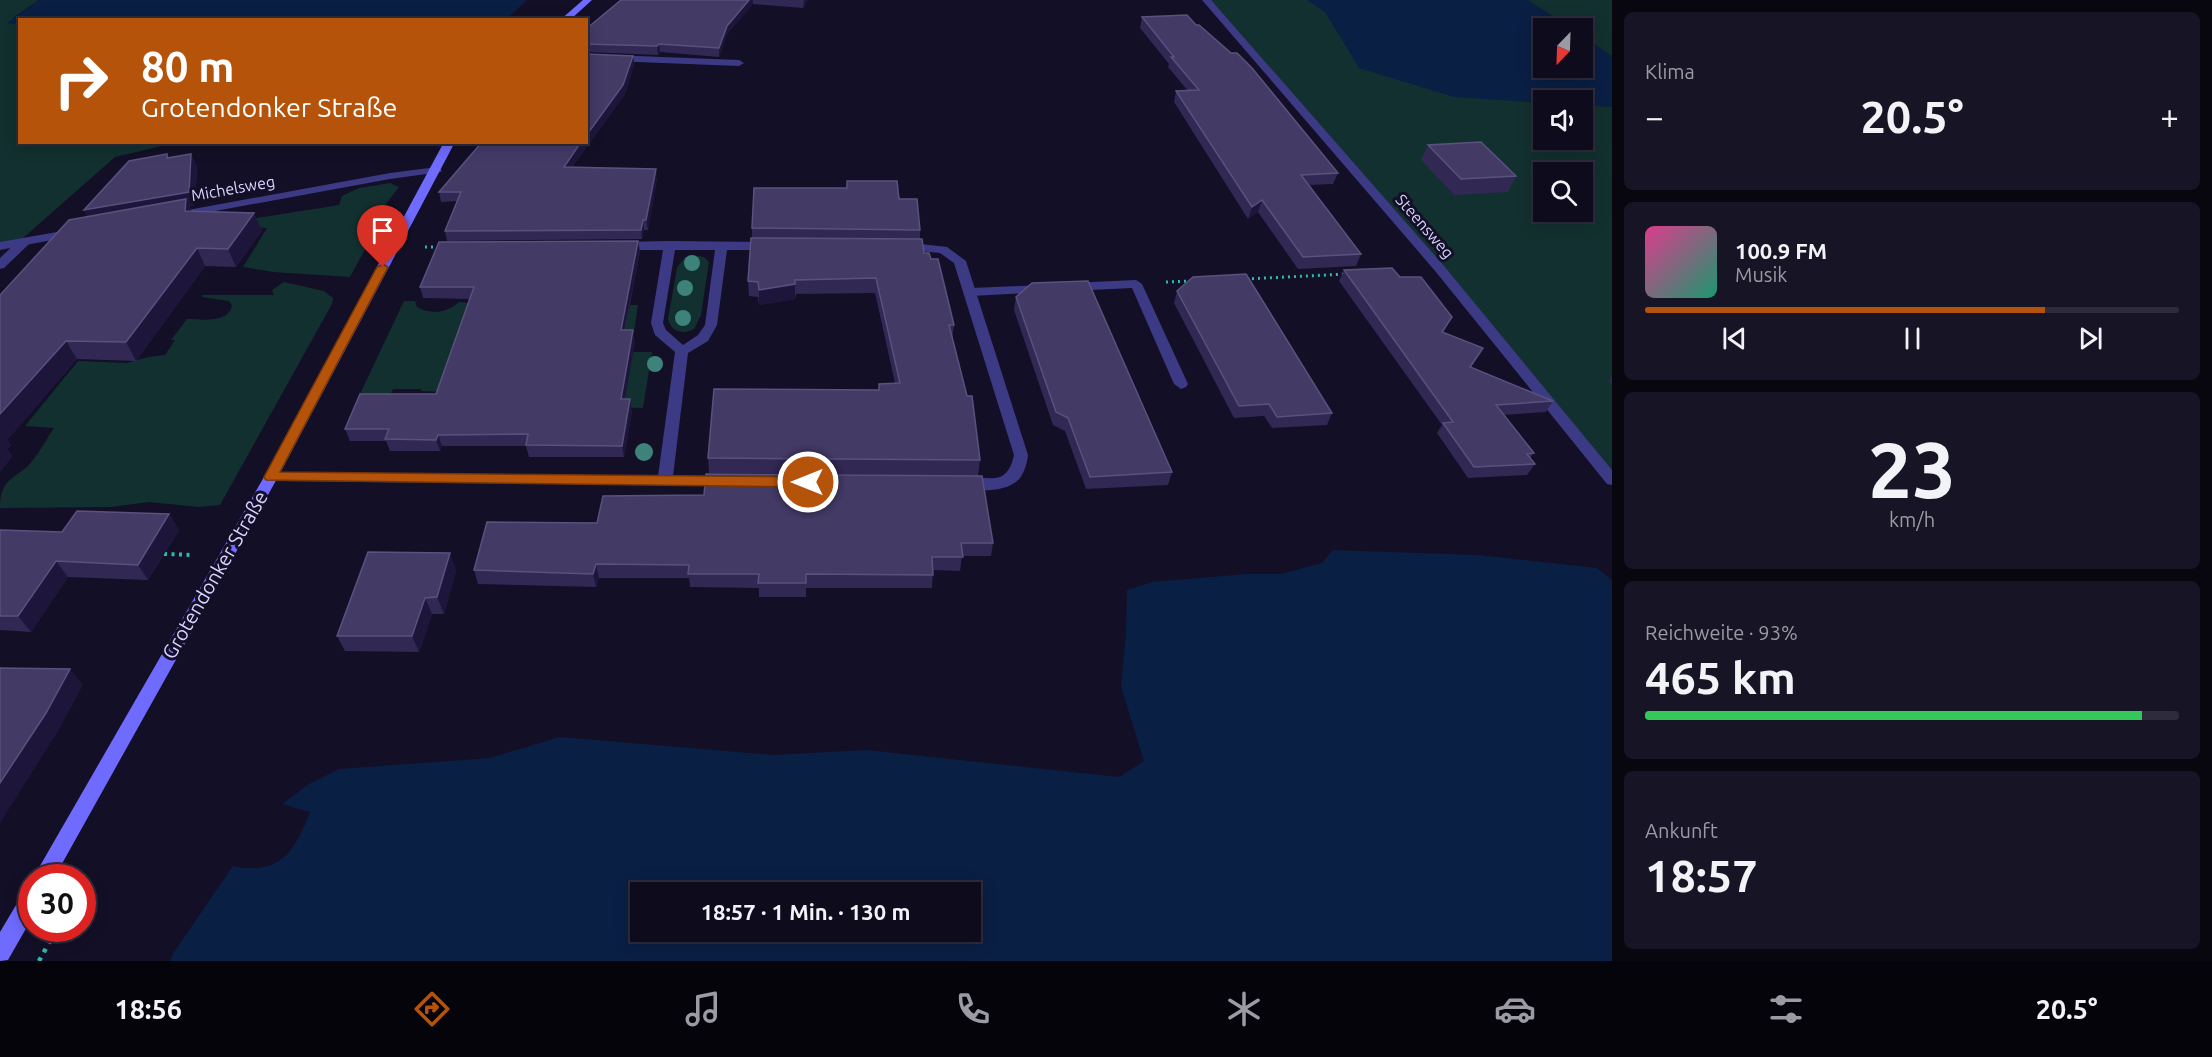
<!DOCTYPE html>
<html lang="de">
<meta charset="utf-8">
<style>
body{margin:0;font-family:Ubuntu,sans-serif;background:#171425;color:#f1f3f6;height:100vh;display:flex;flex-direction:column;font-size:22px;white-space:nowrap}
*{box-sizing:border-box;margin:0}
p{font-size:20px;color:#9b9ba3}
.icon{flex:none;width:33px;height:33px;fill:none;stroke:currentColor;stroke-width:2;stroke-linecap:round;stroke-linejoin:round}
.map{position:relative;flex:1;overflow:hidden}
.drawer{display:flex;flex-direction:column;gap:12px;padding:12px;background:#08060f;width:600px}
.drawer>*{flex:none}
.hud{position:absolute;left:18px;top:18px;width:570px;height:126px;border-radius:0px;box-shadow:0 3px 15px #0003,0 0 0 2px #2e2b3b;background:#b45309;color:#fff;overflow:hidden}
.needle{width:39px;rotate:203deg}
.tools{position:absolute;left:1533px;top:18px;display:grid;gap:12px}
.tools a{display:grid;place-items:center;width:60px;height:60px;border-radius:0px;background:#0e0b1c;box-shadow:0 3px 15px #0003,0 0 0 2px #2e2b3b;font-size:30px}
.speed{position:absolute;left:18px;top:864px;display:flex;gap:12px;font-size:30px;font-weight:700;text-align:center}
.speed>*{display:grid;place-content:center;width:78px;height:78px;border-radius:50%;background:#0e0b1c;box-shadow:0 3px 15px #0003,0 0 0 2px #2e2b3b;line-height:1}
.speed .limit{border:9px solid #d22;background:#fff;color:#111}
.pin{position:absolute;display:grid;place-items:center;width:51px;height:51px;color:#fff;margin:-62px -26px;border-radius:50% 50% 50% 0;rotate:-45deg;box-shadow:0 0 6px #0007}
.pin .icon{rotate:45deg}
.me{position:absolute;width:66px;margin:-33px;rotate:270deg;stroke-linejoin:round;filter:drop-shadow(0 0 4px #0008)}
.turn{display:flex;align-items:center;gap:21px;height:126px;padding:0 24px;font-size:27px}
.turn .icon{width:78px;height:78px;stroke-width:2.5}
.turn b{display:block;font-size:42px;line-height:51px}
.big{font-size:45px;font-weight:600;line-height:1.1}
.drawer .widget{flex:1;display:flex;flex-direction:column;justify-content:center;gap:9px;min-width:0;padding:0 21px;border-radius:9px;background:#171425}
.drawer .dial{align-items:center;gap:0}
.dial b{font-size:78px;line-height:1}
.song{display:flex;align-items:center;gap:18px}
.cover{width:72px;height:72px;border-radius:9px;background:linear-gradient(135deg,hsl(330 70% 55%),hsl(160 70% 35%))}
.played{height:6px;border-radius:3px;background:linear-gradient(90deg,#b45309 75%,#2e2b3b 75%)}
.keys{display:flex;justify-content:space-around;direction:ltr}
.heat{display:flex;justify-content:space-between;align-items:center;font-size:33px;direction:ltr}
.charge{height:9px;border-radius:4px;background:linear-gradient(90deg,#34c759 93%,#2e2b3b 0)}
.trip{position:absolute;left:630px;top:882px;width:351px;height:60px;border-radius:0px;background:#0e0b1c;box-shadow:0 3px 15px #0003,0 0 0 2px #2e2b3b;font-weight:600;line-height:60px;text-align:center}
.menu{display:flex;height:96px;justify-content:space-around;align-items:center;background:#06040b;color:#9b9ba3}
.menu .icon{width:42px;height:42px}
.menu .active{color:#b45309}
.menu b{font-size:27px;color:#f1f3f6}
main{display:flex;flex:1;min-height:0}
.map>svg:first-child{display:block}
</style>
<main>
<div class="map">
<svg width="1612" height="961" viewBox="0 0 1612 961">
<rect width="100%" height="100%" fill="#130f26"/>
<!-- green -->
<g fill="#12302f" fill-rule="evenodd">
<polygon points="0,0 39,0 13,18 20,20 20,142 174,143 115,157 23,238 0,243"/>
<path d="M1206 0H1612V480ZM1544 28H1582V68H1544ZM1544 100H1582V140H1544ZM1544 172H1582V212H1544Z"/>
<polygon points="390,183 399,187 385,205 382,218 350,277 273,272 243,267 267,228 218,226 219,224 339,205 342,196 359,188"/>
<path d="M698 256 704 257 709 262 701 315 694 329C683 335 671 332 668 319L677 268 685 257Z"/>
<path d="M284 282 324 291 333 298 332 304 220 505 199 507 149 502 111 507 0 508C0 475 18 480 33 460 41 450 47 438 54 428L25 426 78 361 127 363 148 357 165 355 175 340H171L187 319C202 319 227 324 232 306L229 301 202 297 203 295H274L272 290Z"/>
<path d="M404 301H415L417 307C431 315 447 313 459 302L627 317 630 305H638L631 352H652L643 408 604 407 503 394 421 391V389H393L390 396H359Z"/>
</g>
<!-- water -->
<g fill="#0a1f44" fill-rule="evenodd">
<polygon points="39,0 527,0 506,20 20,20 19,25 7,23"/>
<polygon points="1307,0 1528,0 1571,28 1544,28 1544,68 1582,68 1583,36 1612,56 1612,107 1583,105 1582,100 1544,100 1543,103 1454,97 1359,68 1325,12"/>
<path d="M1333 550 1478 555 1597 568 1612 580V961H170L174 952 233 866C280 876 295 851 310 812L282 804 309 784 339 769 490 758 560 737 773 755 866 750 1119 777 1144 761 1121 687 1126 633 1127 590 1152 582 1246 574H1281L1322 563ZM640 892H970V932H640Z"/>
</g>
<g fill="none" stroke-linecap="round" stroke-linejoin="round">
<!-- path-far2 -->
<g stroke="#2fb8b0" stroke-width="3" stroke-dasharray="2 4" stroke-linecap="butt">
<polyline points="425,247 442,247"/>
<polyline points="1246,279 1347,274"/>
<polyline points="1166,282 1191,281"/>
</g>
<!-- path-far1 -->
<polyline stroke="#2fb8b0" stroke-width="4" stroke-dasharray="3 4.5" stroke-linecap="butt" points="164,554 193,555"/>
<!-- path -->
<polyline stroke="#2fb8b0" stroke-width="4.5" stroke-dasharray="4 6" stroke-linecap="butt" points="39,961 57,928"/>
<!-- service -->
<g fill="#3d3a85" fill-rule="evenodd">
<polygon points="586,54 739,60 744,63 739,66 586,60"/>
<polygon points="24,238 28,239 28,245 4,268 0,269 0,258 20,239"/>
<polygon points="1136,280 1142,284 1188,384 1186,387 1181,389 1174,384 1132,288 1070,291 1064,287 1070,283"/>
<polygon points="1043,285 1049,289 1047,292 971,296 965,292 971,288"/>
</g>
<!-- minor -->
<g fill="#3d3a85" fill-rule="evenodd">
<polygon points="1202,0 1211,0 1444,266 1612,470 1612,485 1607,484 1436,272"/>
<polygon points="437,167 442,170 441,172 390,179 177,218 171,215 177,212 390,173"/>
<polygon points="74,229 78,231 78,235 0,250 0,242"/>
<path d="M670 241 769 242 775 246 769 250H727L717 325 708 341 688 353 673 476 724 477 729 478 732 482 729 486 266 481 264 477 266 473 271 472 658 476 675 352 655 335 651 323 663 250H619L613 246 619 242ZM675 250H715L705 325 698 335 683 345 666 330 663 323Z"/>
<path d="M904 242 947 247 966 261 1028 455C1027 463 1025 471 1020 478 1008 493 975 492 959 487L956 483 959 479C984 472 1006 492 1014 455L954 263 940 253 900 249 898 246Z"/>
</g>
<!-- secondary -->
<g fill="#6f6bff" fill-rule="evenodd">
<polygon points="583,0 592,0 570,20 560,20"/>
<polygon points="444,142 455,142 278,477 54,878 33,878 264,477"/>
<polygon points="32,887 32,918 8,960 0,961 0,932 25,890"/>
</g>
</g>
<!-- trees -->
<g fill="#3d827b">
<circle cx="692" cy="263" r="8"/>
<circle cx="685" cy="288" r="8"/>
<circle cx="683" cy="318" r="8"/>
<circle cx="655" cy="364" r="8"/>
<circle cx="644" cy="452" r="9"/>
</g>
<!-- wall -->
<g fill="#312854">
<polygon points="621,0 808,0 803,8 753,4 727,34 719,57 660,52 658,55 586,52 586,29"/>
<polygon points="1142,17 1196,25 1338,173 1333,184 1309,185 1361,254 1356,266 1298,269 1258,212 1248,219 1174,102 1176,91 1188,91 1168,67 1169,64 1140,28"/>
<polygon points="633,56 634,64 625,94 572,167 657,178 648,230 644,230 642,239 447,241 445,231 457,201 441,202 439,192"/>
<polygon points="1428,145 1516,176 1508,192 1454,195 1421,160"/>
<polygon points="167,154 169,158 191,154 197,167 195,205 189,206 192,211 254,213 262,231 236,267 205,266 136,361 77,359 7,440 11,445 7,449 12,456 0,472 0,295 88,217 84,210"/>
<polygon points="847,181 920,230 920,239 924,253 931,259 954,325 952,340 980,460 978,476 709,473 708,458 879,390 879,384 895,383 875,293 796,294 795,299 759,305 758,297 749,296 748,281 752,238 752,228 847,188"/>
<polygon points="638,241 640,252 625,330 635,342 625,399 632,411 624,457 529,457 526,446 442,446 440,451 390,451 386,441 350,441 345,429 436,394 470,299 423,298 420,287"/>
<polygon points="1344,270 1400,277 1446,328 1443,332 1477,358 1471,367 1553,401 1546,412 1503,415 1534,453 1530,458 1535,464 1527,475 1468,478 1437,433 1442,425 1339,281"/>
<polygon points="1177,291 1332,413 1327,425 1272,428 1264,416 1234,418 1174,303"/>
<polygon points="1016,297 1172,472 1168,485 1086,489 1065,431 1053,425 1014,310"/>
<polygon points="1612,376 1612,385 1608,381"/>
<polygon points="169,514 179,530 148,580 68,577 31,632 0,630 0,530 62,532"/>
<polygon points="487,522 993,543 991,556 962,556 960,571 933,570 932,588 806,588 806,597 759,597 759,588 690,587 689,578 599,578 596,587 478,584 474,570"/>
<polygon points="456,570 444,614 432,614 419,652 345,651 337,636"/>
</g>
<!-- shaded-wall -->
<g fill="#1d163a">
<polygon points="749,0 753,0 753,4 727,34 719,57 719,48 727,26"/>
<polygon points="804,0 808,0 803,8"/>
<polygon points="659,44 660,52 658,55 657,46"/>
<polygon points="633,56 634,64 625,94 565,176 564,167 581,142 586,142 586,136"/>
<polygon points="191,154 197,167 195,205 189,206 194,217 92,224 84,210"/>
<polygon points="656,169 657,178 648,230 646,220"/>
<polygon points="1262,200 1258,212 1248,219 1252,207"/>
<polygon points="254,213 262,231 236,267 228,249"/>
<polygon points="643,220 644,230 642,239 641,230"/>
<polygon points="638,241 640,252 622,341 621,330"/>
<polygon points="197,248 205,266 136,361 126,342"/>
<polygon points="795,280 795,299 759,305 759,290"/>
<polygon points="633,330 635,342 623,411 621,399"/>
<polygon points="66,341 77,359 7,440 11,445 7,449 12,456 0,472 0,414"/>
<polygon points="630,399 632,411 624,457 622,446"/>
<polygon points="438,435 442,446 440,451 436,440"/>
<polygon points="169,514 179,530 148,580 138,565"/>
<polygon points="450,553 456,570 444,614 437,597"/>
<polygon points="56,561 68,577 31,632 18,616"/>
<polygon points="596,564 599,578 596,587 593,574"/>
<polygon points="425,598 432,614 419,652 412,636"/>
<polygon points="70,669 83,685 60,728 0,823 0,783"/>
</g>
<!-- building -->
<g fill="#433a66" stroke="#5a527e" stroke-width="1.5">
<polygon points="621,0 749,0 727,26 719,48 659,44 657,46 586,44 586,29"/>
<polygon points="1187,15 1196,25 1199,25 1231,53 1237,53 1252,68 1338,173 1301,175 1361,254 1303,257 1262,200 1252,207 1176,91 1199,90 1171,57 1174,57 1142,17"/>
<polygon points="586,54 633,56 623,85 586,136"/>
<polygon points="482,142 581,142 564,167 656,169 646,220 643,220 641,230 445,231 461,192 439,192"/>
<polygon points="1481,142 1516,176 1461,179 1428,145"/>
<polygon points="167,154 167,158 191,154 189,192 84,210 129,161"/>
<polygon points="847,181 897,181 899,199 917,199 920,230 752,228 754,188 847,188"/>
<polygon points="186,199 185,211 254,213 228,249 197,248 126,342 66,341 0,414 0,295 69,220"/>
<polygon points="751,238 922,239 924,253 929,253 931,259 938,259 954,325 949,325 967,396 972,396 980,460 708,458 714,389 879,390 879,384 900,383 876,278 795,280 795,284 759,290 758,282 748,281"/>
<polygon points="638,241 621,330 633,330 621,399 630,399 622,446 526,445 528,434 438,435 436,440 385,439 389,429 345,429 360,394 436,394 474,287 420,287 439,242"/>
<polygon points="1392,268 1400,277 1421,277 1452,317 1442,332 1483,348 1470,367 1553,401 1496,405 1534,453 1527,454 1535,464 1474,467 1443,423 1453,422 1344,270"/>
<polygon points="1246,274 1332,413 1277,417 1269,404 1239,406 1177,291 1193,277"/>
<polygon points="1088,281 1172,472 1090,477 1068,418 1056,412 1016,297 1032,283"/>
<polygon points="706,474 982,476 993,543 961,543 963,557 932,557 933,575 806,574 806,583 758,583 759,574 688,574 689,565 596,564 593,574 474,570 487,522 597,523 603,496 704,495"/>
<polygon points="77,511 169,514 138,565 56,561 18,616 0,616 0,530 62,532"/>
<polygon points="368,552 450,553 437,597 425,598 412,636 337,636"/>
<polygon points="0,668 70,669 46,713 0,783"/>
</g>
<!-- route -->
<polygon fill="#b45309" stroke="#753606" stroke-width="1.5" points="383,264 388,267 280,472 808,477 815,482 808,487 266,480 264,477 377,267"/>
<g text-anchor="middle" stroke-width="6" stroke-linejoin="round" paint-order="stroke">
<!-- far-street labels -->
<g font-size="16" fill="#d9d4ff" stroke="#130f26">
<text transform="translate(233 188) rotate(-10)" y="6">Michelsweg</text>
<text transform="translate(1425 226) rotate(49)" y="6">Steensweg</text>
</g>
<!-- street labels -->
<g font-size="20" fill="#d9d4ff" stroke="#130f26">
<text transform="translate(215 575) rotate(-60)" y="7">Grotendonker Straße</text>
</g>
</g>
</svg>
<div class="tools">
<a><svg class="needle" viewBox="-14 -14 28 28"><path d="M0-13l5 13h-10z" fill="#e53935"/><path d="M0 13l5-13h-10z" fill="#9b9ba3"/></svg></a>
<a><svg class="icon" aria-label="sound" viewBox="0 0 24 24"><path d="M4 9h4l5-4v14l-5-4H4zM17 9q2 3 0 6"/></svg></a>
<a><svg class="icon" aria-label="search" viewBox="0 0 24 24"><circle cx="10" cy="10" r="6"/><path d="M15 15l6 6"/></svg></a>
</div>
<div class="speed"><div class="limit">30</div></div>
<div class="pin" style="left:383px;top:267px;background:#d93025"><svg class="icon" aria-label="arrive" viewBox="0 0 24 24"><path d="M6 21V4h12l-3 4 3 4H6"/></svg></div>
<svg class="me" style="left:808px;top:482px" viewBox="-20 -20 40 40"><circle r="17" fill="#b45309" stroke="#fff" stroke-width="3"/><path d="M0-11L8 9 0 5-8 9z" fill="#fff"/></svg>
<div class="trip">18:57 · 1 Min. · 130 m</div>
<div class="hud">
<div class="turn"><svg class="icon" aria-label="right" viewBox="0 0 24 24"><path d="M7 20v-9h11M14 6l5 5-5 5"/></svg><div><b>80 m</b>Grotendonker Straße</div></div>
</div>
</div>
<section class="drawer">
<div class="widget"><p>Klima</p>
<div class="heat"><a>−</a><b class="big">20.5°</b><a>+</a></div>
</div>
<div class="widget">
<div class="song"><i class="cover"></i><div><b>100.9 FM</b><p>Musik</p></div></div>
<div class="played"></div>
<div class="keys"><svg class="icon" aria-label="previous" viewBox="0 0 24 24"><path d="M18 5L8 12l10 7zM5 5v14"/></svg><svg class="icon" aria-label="pause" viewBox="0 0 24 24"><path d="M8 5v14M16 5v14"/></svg><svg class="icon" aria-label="next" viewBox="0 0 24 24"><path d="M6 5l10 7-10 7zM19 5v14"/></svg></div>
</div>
<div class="widget dial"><b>23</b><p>km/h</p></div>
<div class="widget"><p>Reichweite · 93%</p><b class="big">465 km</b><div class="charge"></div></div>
<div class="widget"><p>Ankunft</p><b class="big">18:57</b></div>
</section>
</main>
<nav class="menu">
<b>18:56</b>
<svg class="icon active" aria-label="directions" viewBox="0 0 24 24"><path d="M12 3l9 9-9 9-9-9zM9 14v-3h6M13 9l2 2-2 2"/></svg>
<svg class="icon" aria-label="music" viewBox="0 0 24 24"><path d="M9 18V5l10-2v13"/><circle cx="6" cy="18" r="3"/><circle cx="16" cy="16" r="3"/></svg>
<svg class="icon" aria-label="phone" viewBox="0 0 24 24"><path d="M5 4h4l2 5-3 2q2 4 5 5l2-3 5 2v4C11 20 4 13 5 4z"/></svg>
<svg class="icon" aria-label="climate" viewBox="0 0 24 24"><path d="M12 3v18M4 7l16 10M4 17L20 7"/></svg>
<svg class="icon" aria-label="car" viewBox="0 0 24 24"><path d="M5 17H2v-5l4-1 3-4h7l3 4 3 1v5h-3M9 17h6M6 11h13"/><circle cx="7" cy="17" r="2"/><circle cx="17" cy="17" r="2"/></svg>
<svg class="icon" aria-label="filters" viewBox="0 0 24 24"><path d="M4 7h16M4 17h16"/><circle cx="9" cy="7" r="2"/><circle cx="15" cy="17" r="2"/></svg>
<b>20.5°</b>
</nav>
